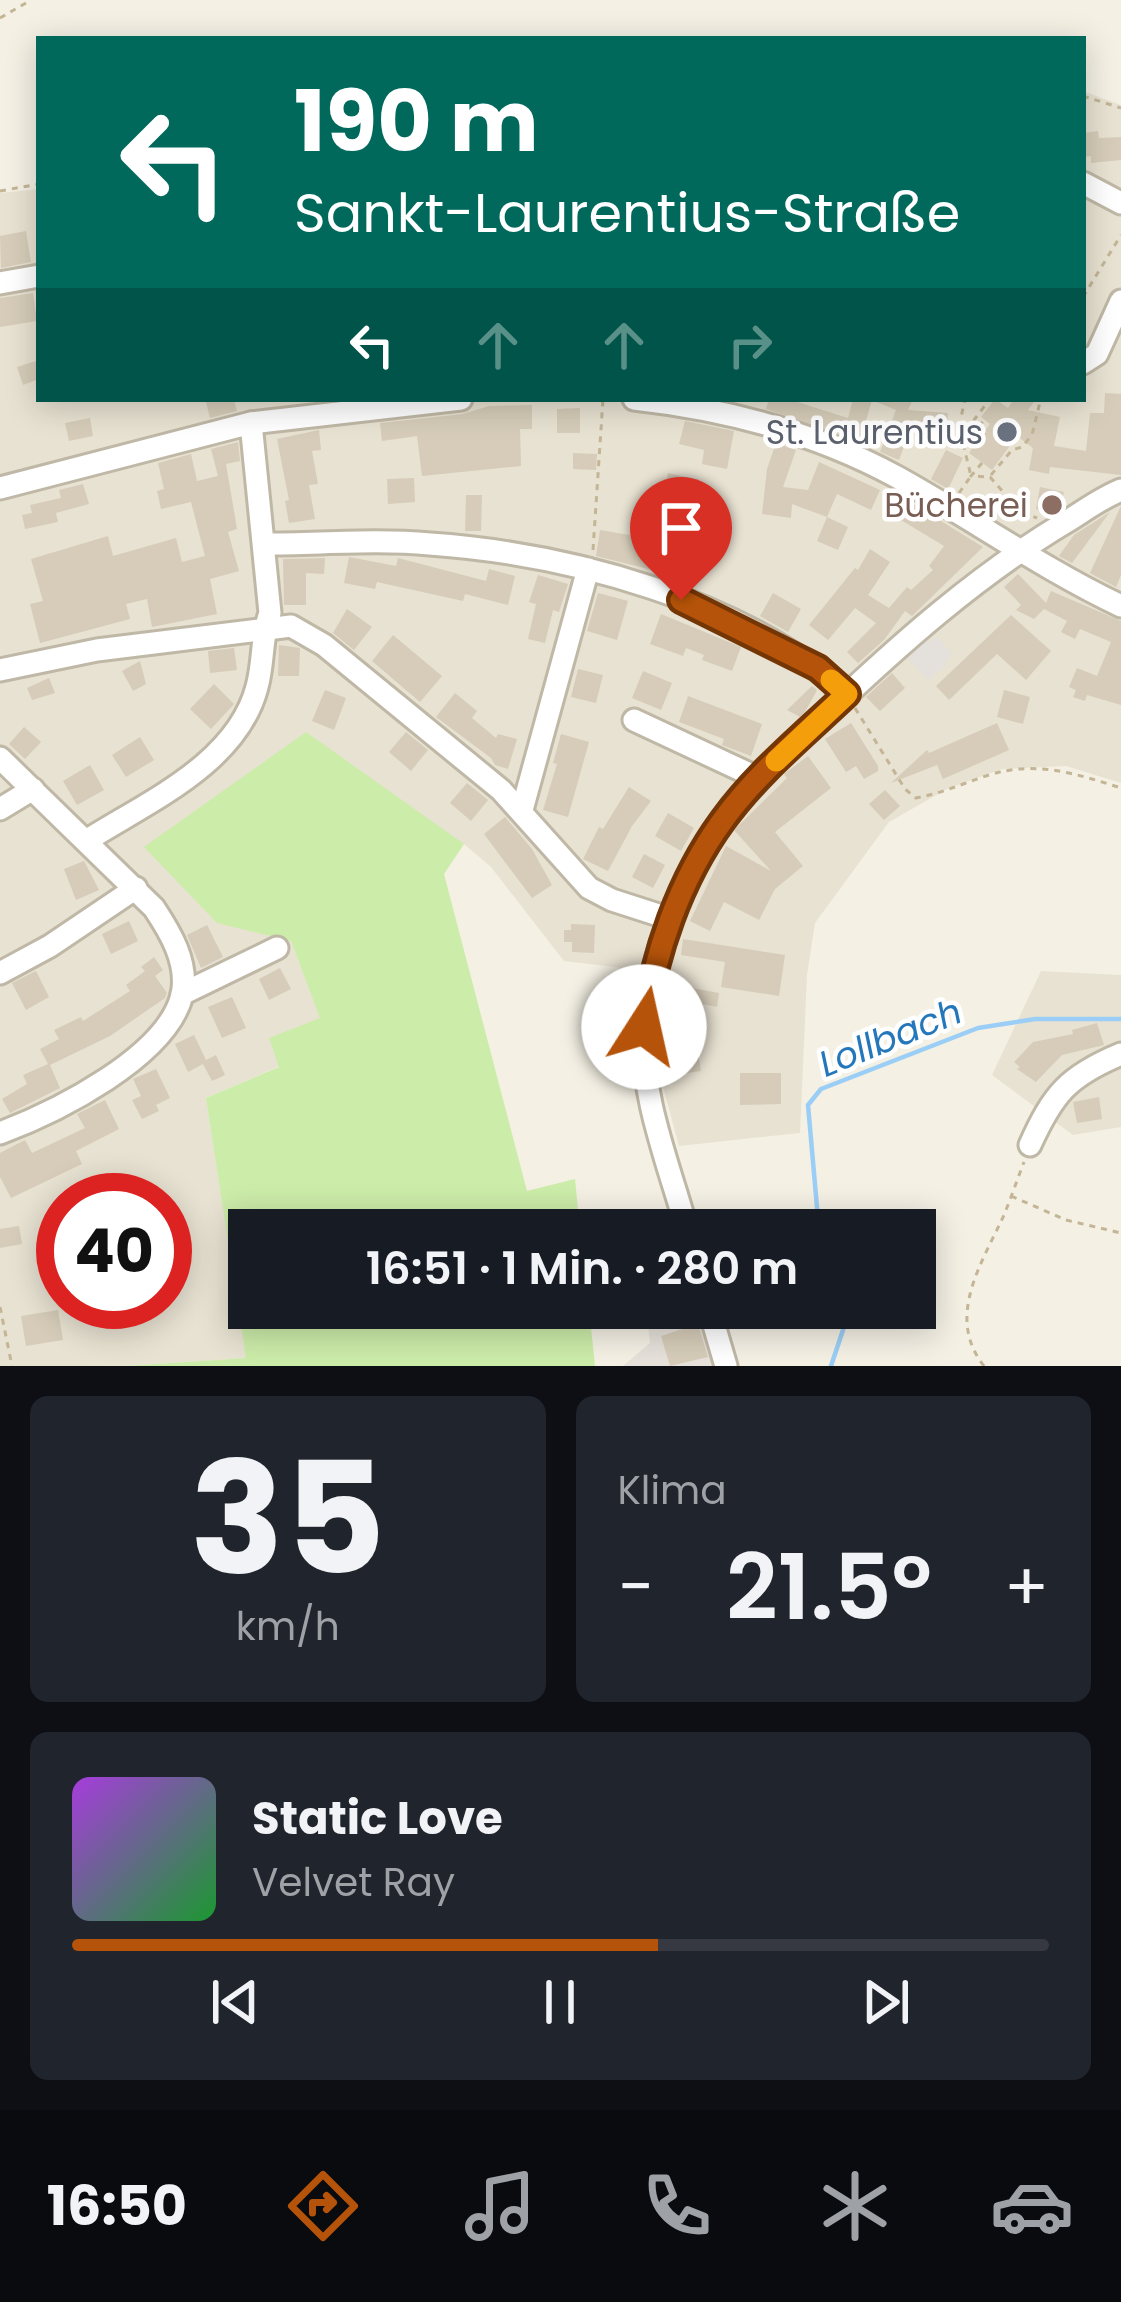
<!DOCTYPE html>
<html lang="de">
<meta charset="utf-8">
<style>
body{margin:0;font-family:Poppins,sans-serif;background:#20242c;color:#f1f3f6;height:100vh;display:flex;flex-direction:column;font-size:45px;white-space:nowrap}
*{box-sizing:border-box;margin:0}
p{font-size:39px;color:#9ea1a6}
.icon{flex:none;width:66px;height:66px;fill:none;stroke:currentColor;stroke-width:2;stroke-linecap:round;stroke-linejoin:round}
.map{position:relative;height:1366px;overflow:hidden}
.drawer{display:flex;flex-direction:column;gap:30px;padding:30px;background:#0d0f14;flex:1}
.drawer>*{flex:none}
.banner{position:absolute;left:36px;top:36px;width:1050px;height:366px;border-radius:0px;box-shadow:0 6px 30px #0003;background:#00695c;color:#fff;overflow:hidden}
.speed{position:absolute;left:36px;top:1173px;display:flex;gap:24px;font-size:60px;font-weight:700;text-align:center}
.speed>*{display:grid;place-content:center;width:156px;height:156px;border-radius:50%;background:#171b24;box-shadow:0 6px 30px #0003;line-height:1}
.speed .limit{border:18px solid #d22;background:#fff;color:#111}
.pin{position:absolute;display:grid;place-items:center;width:102px;height:102px;color:#fff;margin:-123px -51px;border-radius:50% 50% 50% 0;rotate:-45deg;box-shadow:0 0 12px #0007}
.pin .icon{rotate:45deg}
.me{position:absolute;width:132px;margin:-66px;rotate:10deg;stroke-linejoin:round;filter:drop-shadow(0 0 9px #0008)}
.turn{display:flex;align-items:center;gap:42px;height:252px;padding:0 60px;font-size:54px}
.turn .icon{width:156px;height:156px;stroke-width:2.5}
.turn b{display:block;font-size:84px;line-height:102px}
.lanes{display:flex;align-items:center;height:114px;padding:0 60px;background:#0003;justify-content:center;gap:60px;direction:ltr}
.lanes .off{opacity:.35}
.big{font-size:90px;font-weight:600;line-height:1.1}
.drawer .card{flex:1;display:flex;flex-direction:column;justify-content:center;gap:18px;min-width:0;padding:0 42px;border-radius:18px;background:#20242c}
.drawer .dial{align-items:center;gap:0}
.dial b{font-size:156px;line-height:1}
.song{display:flex;align-items:center;gap:36px}
.cover{width:144px;height:144px;border-radius:18px;background:linear-gradient(135deg,hsl(280 70% 55%),hsl(130 70% 35%))}
.played{height:12px;border-radius:6px;background:linear-gradient(90deg,#b45309 60%,#363941 60%)}
.keys{display:flex;justify-content:space-around;direction:ltr}
.heat{display:flex;justify-content:space-between;align-items:center;font-size:66px;direction:ltr}
.drawer .tiles{flex:1;display:grid;gap:30px;grid-template-columns:1fr 1fr}
.card:last-child{grid-column:span 2}
.trip{position:absolute;left:228px;top:1209px;width:708px;height:120px;border-radius:0px;background:#171b24;box-shadow:0 6px 30px #0003;font-weight:600;line-height:120px;text-align:center}
.dock{display:flex;height:192px;justify-content:space-around;align-items:center;background:#090b0e;color:#9ea1a6}
.dock .icon{width:84px;height:84px}
.dock .current{color:#b45309}
.dock b{font-size:54px;color:#f1f3f6}
.map>svg:first-child{display:block}
</style>
<div class="map">
<svg width="1121" height="1366" viewBox="0 0 1121 1366">
<rect width="100%" height="100%" fill="#f4f0e4"/>
<!-- residential -->
<g fill="#e8e2d2" fill-rule="evenodd">
<path d="M1083 91 1121 105V783L1066 766 1002 769 947 789 889 822 815 923 807 975 800 1133 679 1146 631 969 564 961 491 867 464 844 217 922 291 941 321 1018 280 1066 206 1098 247 1358 124 1366H0V193L39 189V399H1083ZM63 1200H165V1302H63Z"/>
<polygon points="1041,971 1121,975 1121,1127 1073,1135 992,1075"/>
</g>
<!-- industrial -->
<polygon fill="#e6e1da" points="646,1308 698,1308 713,1366 623,1366 650,1343"/>
<!-- green -->
<polygon fill="#cceca9" points="306,732 464,844 444,874 527,1191 575,1179 580,1230 249,1230 249,1308 589,1308 595,1366 126,1366 246,1358 206,1098 279,1067 269,1038 320,1018 291,941 217,923 144,847"/>
<!-- parking -->
<polygon fill="#e4e1dd" points="924,637 930,643 937,637 952,654 944,661 947,664 928,680 907,658 914,652 911,648"/>
<g fill="none" stroke-linecap="round" stroke-linejoin="round">
<!-- stream -->
<g stroke="#9bcef6" stroke-width="4.5">
<polyline points="819,1230 808,1105 821,1089 978,1028 1035,1019 1121,1019"/>
<polyline points="831,1366 844,1327 838,1308"/>
</g>
</g>
<!-- building -->
<g fill="#d6ccb9">
<polygon points="1098,131 1099,138 1121,137 1121,160 1091,163 1091,156 1083,157 1084,133"/>
<polygon points="26,231 31,262 1,268 0,236"/>
<polygon points="33,293 37,321 0,327 0,298"/>
<polygon points="39,360 39,379 23,385 17,367"/>
<polygon points="1105,393 1121,394 1121,475 1050,467 1049,474 1029,470 1033,448 1017,436 992,470 969,453 990,424 981,417 995,399 1008,408 1014,399 1036,399 1028,410 1060,417 1054,446 1086,451 1090,413 1104,413"/>
<polygon points="220,399 234,399 237,411 210,418 206,402"/>
<polygon points="769,399 788,399 848,418 853,399 913,399 908,410 948,413 946,433 910,430 899,460 880,452 896,410 872,400 860,441 766,409"/>
<polygon points="532,405 532,429 520,429 521,466 422,476 417,436 382,441 380,423 463,414 489,406"/>
<polygon points="580,408 580,433 557,433 557,409"/>
<polygon points="90,418 93,436 69,441 65,423"/>
<polygon points="685,421 734,431 727,469 702,464 704,450 679,444"/>
<polygon points="319,430 321,450 312,451 318,484 309,485 315,519 289,523 285,501 289,500 277,439"/>
<polygon points="238,442 240,461 226,464 237,529 228,532 239,571 210,579 217,614 152,627 147,599 126,604 130,619 40,643 30,604 43,601 31,559 108,536 113,556 176,538 182,562 205,556 191,502 161,509 157,491 164,489 158,463 191,454 197,481 218,476 211,449"/>
<polygon points="776,443 796,450 783,487 808,490 819,462 880,490 871,510 837,494 827,517 792,504 791,518 762,514 767,469"/>
<polygon points="946,450 963,458 948,489 931,479"/>
<polygon points="573,453 597,454 596,470 573,469"/>
<polygon points="668,473 690,478 685,502 663,497"/>
<polygon points="414,478 415,502 388,504 387,479"/>
<polygon points="83,484 89,504 56,513 58,522 25,529 22,515 32,513 30,505 61,498 59,490"/>
<polygon points="1040,487 1064,492 1060,508 1053,512 1036,509"/>
<polygon points="466,495 482,495 481,531 465,531"/>
<polygon points="902,497 983,547 912,616 905,611 884,640 858,663 847,652 876,623 855,608 828,640 809,625 855,568 858,570 870,549 890,562 868,595 889,608 907,587 911,590 933,570 929,566 944,546 891,514"/>
<polygon points="1121,506 1121,575 1116,587 1090,573"/>
<polygon points="1110,512 1072,563 1059,556 1074,535"/>
<polygon points="827,517 848,527 838,550 817,541"/>
<polygon points="637,528 662,535 652,570 596,556 600,530 635,536"/>
<polygon points="349,557 396,566 398,558 486,581 489,569 515,576 508,605 465,594 463,601 377,582 375,589 344,583"/>
<polygon points="325,558 324,574 306,573 306,605 284,605 283,559"/>
<polygon points="1018,574 1046,603 1051,591 1121,621 1121,705 1087,695 1085,701 1073,697 1076,690 1069,687 1077,668 1097,676 1111,642 1080,629 1075,639 1061,632 1067,621 1044,609 1034,619 1016,610 1021,605 1004,587"/>
<polygon points="538,575 568,584 559,612 553,610 545,643 528,639 536,604 529,602"/>
<polygon points="598,593 628,601 617,640 587,631"/>
<polygon points="773,593 801,609 788,632 760,616"/>
<polygon points="347,609 372,627 354,650 333,633"/>
<polygon points="661,614 741,647 732,671 702,660 704,655 686,648 683,656 650,644"/>
<polygon points="1011,615 1051,651 1026,680 997,654 949,700 936,686"/>
<polygon points="393,635 442,676 420,702 372,661"/>
<polygon points="279,645 300,648 299,676 278,676"/>
<polygon points="234,648 237,670 210,673 208,651"/>
<polygon points="140,661 146,684 133,691 122,671"/>
<polygon points="578,669 603,675 596,703 571,697"/>
<polygon points="643,671 672,683 661,710 632,698"/>
<polygon points="892,673 905,688 880,711 866,697"/>
<polygon points="49,678 55,693 32,700 27,688"/>
<polygon points="214,684 234,704 211,729 190,709"/>
<polygon points="812,686 817,690 804,714 800,717 787,710"/>
<polygon points="325,690 346,698 334,730 312,721"/>
<polygon points="1004,690 1030,697 1023,724 997,717"/>
<polygon points="455,693 477,711 472,718 496,738 498,734 517,739 508,769 495,765 491,758 436,717"/>
<polygon points="688,696 762,724 751,756 722,745 724,739 679,722"/>
<polygon points="851,723 878,766 878,771 864,779 856,766 846,772 825,739"/>
<polygon points="997,723 1009,750 943,779 937,765 891,783 927,750 929,753"/>
<polygon points="24,727 41,742 25,759 9,744"/>
<polygon points="406,732 428,750 411,771 389,752"/>
<polygon points="561,734 589,742 568,817 543,810 557,764 553,763"/>
<polygon points="140,737 154,760 126,777 112,755"/>
<polygon points="808,756 831,788 775,832 803,866 775,889 759,920 724,902 710,931 690,921 726,846 771,871 734,830 787,778 784,774"/>
<polygon points="90,765 104,790 77,805 63,781"/>
<polygon points="467,783 488,800 471,821 450,803"/>
<polygon points="629,787 651,801 632,826 608,871 583,859 599,827 603,829"/>
<polygon points="885,790 900,806 884,820 869,804"/>
<polygon points="668,813 694,828 681,851 655,836"/>
<polygon points="505,817 532,849 552,885 532,898 484,834"/>
<polygon points="644,854 665,865 653,888 632,877"/>
<polygon points="84,861 99,890 76,900 64,869"/>
<polygon points="129,921 138,941 111,954 102,934"/>
<polygon points="571,924 595,925 594,953 572,952 572,942 564,942 564,930 571,930"/>
<polygon points="207,925 223,957 201,968 187,935"/>
<polygon points="683,939 785,955 779,996 721,987 725,962 681,955"/>
<polygon points="154,957 163,970 155,976 167,993 165,998 110,1036 50,1065 60,1088 10,1113 2,1099 27,1084 23,1075 48,1064 40,1049 59,1039 54,1030 81,1017 83,1021 130,991 126,985 145,971 141,967"/>
<polygon points="280,968 291,989 269,1000 259,979"/>
<polygon points="36,971 49,997 26,1010 12,983"/>
<polygon points="671,984 719,993 717,1007 703,1004 700,1019 666,1012"/>
<polygon points="232,997 246,1028 222,1038 208,1007"/>
<polygon points="1097,1023 1104,1045 1062,1055 1036,1082 1017,1069 1020,1067 1014,1062 1033,1042 1073,1034 1072,1030"/>
<polygon points="194,1035 206,1060 216,1055 225,1075 212,1081 203,1064 188,1072 175,1044"/>
<polygon points="697,1046 701,1071 673,1075 669,1050"/>
<polygon points="156,1069 170,1098 156,1105 159,1111 142,1119 132,1100 141,1096 133,1079"/>
<polygon points="740,1073 781,1073 781,1104 740,1105"/>
<polygon points="1099,1097 1102,1119 1077,1123 1073,1102"/>
<polygon points="105,1100 119,1129 76,1151 82,1164 11,1198 0,1177 0,1153 25,1140 32,1153 85,1128 77,1114"/>
<polygon points="19,1226 22,1244 0,1248 0,1229"/>
<polygon points="58,1310 63,1340 26,1346 21,1316"/>
<polygon points="698,1324 708,1357 670,1366 661,1336"/>
</g>
<g fill="none" stroke-linecap="round" stroke-linejoin="round">
<!-- minor casing -->
<g stroke="#c0b8a6" stroke-width="27">
<g id="minor">
<polyline points="1083,183 1121,203"/>
<polyline points="0,283 39,276"/>
<polyline points="1083,363 1097,354 1121,301"/>
<path d="M634 399C725 409 816 433 897 477 973 519 1043 569 1121 606"/>
<polyline points="0,488 251,423 461,399"/>
<path d="M265 544C320 544 376 539 430 544 571 554 740 600 847 694"/>
<polyline points="0,670 97,650 291,626 324,645 501,790 589,888 612,900 671,919"/>
<polyline points="634,720 758,778"/>
<path d="M0 758 154 908C170 932 189 963 182 995 167 1057 56 1112 0 1133"/>
<polyline points="0,809 33,789"/>
<polyline points="522,810 588,569"/>
<path d="M86 841C147 802 237 764 257 687 264 662 261 637 270 613L251 423"/>
<polyline points="0,973 50,946 136,888"/>
<polyline points="182,994 277,948"/>
<path d="M1030 1145C1053 1094 1068 1076 1121 1054"/>
<path d="M687 1230C669 1165 639 1093 644 1025 650 955 681 878 722 821 750 782 788 749 824 716 899 645 976 576 1066 522 1084 511 1101 498 1121 490"/>
<polyline points="709,1308 726,1366"/>
</g>
</g>
<!-- path -->
<g stroke="#c3b596" stroke-width="3" stroke-dasharray="6 6" stroke-linecap="butt">
<polyline points="0,18 31,0"/>
<polyline points="1083,96 1121,108"/>
<polyline points="0,191 39,184"/>
<polyline points="1083,297 1121,235"/>
<polyline points="964,445 982,423 974,420 990,399"/>
<polyline points="982,463 971,476 990,477 1021,512 1037,518"/>
<polyline points="991,475 1012,450 1022,447 1032,435 1040,402 1036,399"/>
<polyline points="959,493 971,476 959,427 965,399"/>
<polyline points="593,550 603,399"/>
<path d="M855 708 905 789 916 798C943 793 964 783 989 775 1036 760 1077 774 1121 788"/>
<polyline points="1011,1196 1066,1220 1121,1233"/>
<polyline points="0,1307 12,1366"/>
<path d="M984 1366C945 1317 982 1263 1004 1215 1011 1198 1017 1180 1024 1162"/>
</g>
<!-- minor -->
<use href="#minor" stroke="#fff" stroke-width="21"/>
</g>
<g fill="none" stroke-linecap="round" stroke-linejoin="round">
<!-- route casing -->
<g stroke="#753606" stroke-width="30">
<path id="route" d="M644 1027C654 955 679 880 723 820 758 772 805 734 847 694L818 668 681 600"/>
</g>
<!-- route -->
<use href="#route" stroke="#b45309" stroke-width="21"/>
<!-- slow -->
<polyline stroke="#f59e0b" stroke-width="21" points="776,761 847,694 831,680"/>
</g>
<!-- markers -->
<circle fill="#6b7280" stroke="#fff" stroke-width="4.5" cx="1007" cy="432" r="12"/>
<circle fill="#8d6e63" stroke="#fff" stroke-width="4.5" cx="1052" cy="505" r="12"/>
<g text-anchor="middle" stroke-width="9" stroke-linejoin="round" paint-order="stroke">
<!-- worship labels -->
<g font-size="33" fill="#5b616d" stroke="#fff" text-anchor="end">
<text x="983" y="444">St. Laurentius</text>
</g>
<!-- education labels -->
<g font-size="33" fill="#785e54" stroke="#fff" text-anchor="end">
<text x="1028" y="517">Bücherei</text>
</g>
<!-- water labels -->
<g font-size="36" font-style="italic" fill="#2477bb" stroke="#fff">
<text transform="translate(890 1037) rotate(-22)" y="13">Lollbach</text>
</g>
</g>
</svg>
<div class="speed"><div class="limit">40</div></div>
<div class="pin" style="left:681px;top:600px;background:#d93025"><svg class="icon" aria-label="arrive" viewBox="0 0 24 24"><path d="M6 21V4h12l-3 4 3 4H6"/></svg></div>
<svg class="me" style="left:644px;top:1027px" viewBox="-20 -20 40 40"><circle r="19" fill="#fff"/><path d="M0-13L10 11 0 6-10 11z" fill="#b45309"/></svg>
<div class="trip">16:51 · 1 Min. · 280 m</div>
<div class="banner">
<div class="turn"><svg class="icon" aria-label="left" viewBox="0 0 24 24"><path d="M17 20v-9H6M10 6l-5 5 5 5"/></svg><div><b>190 m</b>Sankt-Laurentius-Straße</div></div>
<div class="lanes"><svg class="icon" aria-label="left" viewBox="0 0 24 24"><path d="M17 20v-9H6M10 6l-5 5 5 5"/></svg><svg class="icon off" aria-label="ahead" viewBox="0 0 24 24"><path d="M12 20V5M6 11l6-6 6 6"/></svg><svg class="icon off" aria-label="ahead" viewBox="0 0 24 24"><path d="M12 20V5M6 11l6-6 6 6"/></svg><svg class="icon off" aria-label="right" viewBox="0 0 24 24"><path d="M7 20v-9h11M14 6l5 5-5 5"/></svg></div>
</div>
</div>
<section class="drawer">
<div class="tiles">
<div class="card dial"><b>35</b><p>km/h</p></div>
<div class="card"><p>Klima</p>
<div class="heat"><a>−</a><b class="big">21.5°</b><a>+</a></div>
</div>
<div class="card">
<div class="song"><i class="cover"></i><div><b>Static Love</b><p>Velvet Ray</p></div></div>
<div class="played"></div>
<div class="keys"><svg class="icon" aria-label="previous" viewBox="0 0 24 24"><path d="M18 5L8 12l10 7zM5 5v14"/></svg><svg class="icon" aria-label="pause" viewBox="0 0 24 24"><path d="M8 5v14M16 5v14"/></svg><svg class="icon" aria-label="next" viewBox="0 0 24 24"><path d="M6 5l10 7-10 7zM19 5v14"/></svg></div>
</div>
</div>
</section>
<nav class="dock">
<b>16:50</b>
<svg class="icon current" aria-label="directions" viewBox="0 0 24 24"><path d="M12 3l9 9-9 9-9-9zM9 14v-3h6M13 9l2 2-2 2"/></svg>
<svg class="icon" aria-label="music" viewBox="0 0 24 24"><path d="M9 18V5l10-2v13"/><circle cx="6" cy="18" r="3"/><circle cx="16" cy="16" r="3"/></svg>
<svg class="icon" aria-label="phone" viewBox="0 0 24 24"><path d="M5 4h4l2 5-3 2q2 4 5 5l2-3 5 2v4C11 20 4 13 5 4z"/></svg>
<svg class="icon" aria-label="climate" viewBox="0 0 24 24"><path d="M12 3v18M4 7l16 10M4 17L20 7"/></svg>
<svg class="icon" aria-label="car" viewBox="0 0 24 24"><path d="M5 17H2v-5l4-1 3-4h7l3 4 3 1v5h-3M9 17h6M6 11h13"/><circle cx="7" cy="17" r="2"/><circle cx="17" cy="17" r="2"/></svg>
</nav>
